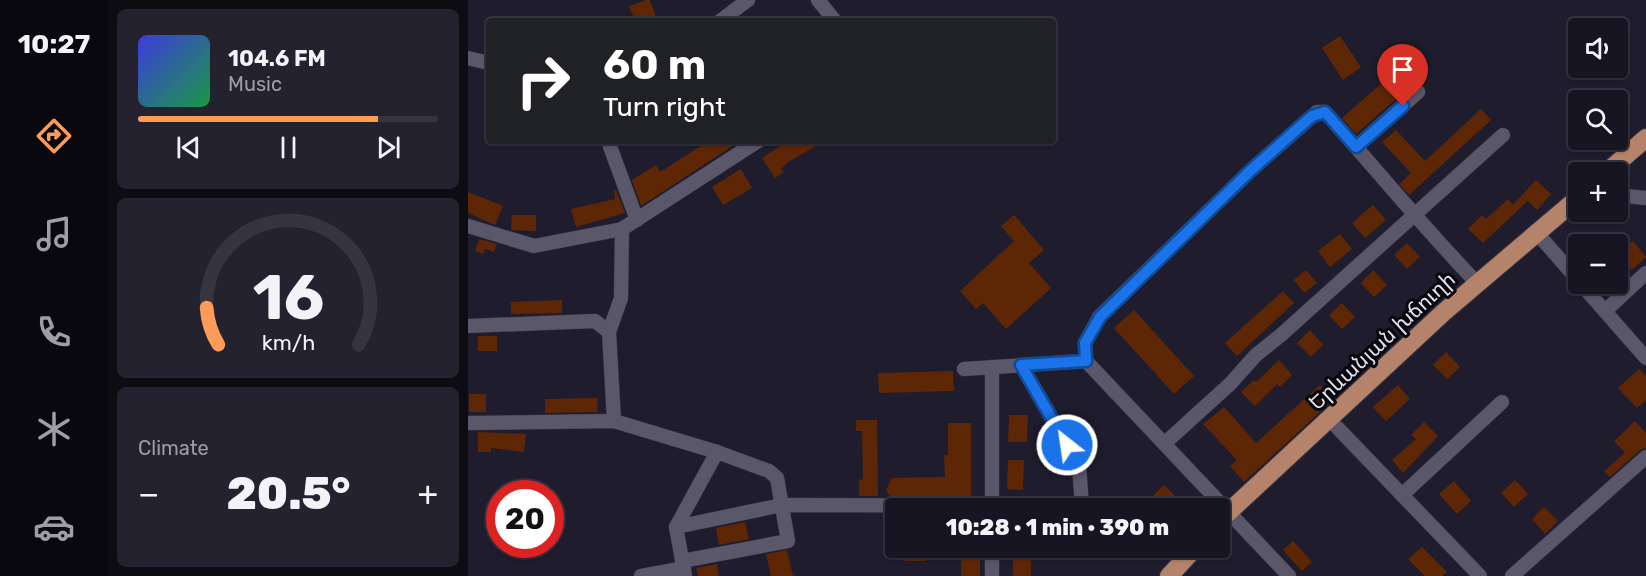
<!DOCTYPE html>
<meta charset="utf-8">
<style>
body{margin:0;font-family:Rubik,"Noto Sans Armenian",sans-serif;background:#24222f;color:#f1f3f6;height:100vh;display:flex;flex-direction:column;font-size:22px;white-space:nowrap}
*{box-sizing:border-box;margin:0}
p{font-size:20px;color:#9e9fa5}
.icon{flex:none;width:33px;height:33px;fill:none;stroke:currentColor;stroke-width:2;stroke-linecap:round;stroke-linejoin:round}
.map{position:relative;flex:1;overflow:hidden}
.sheet{display:flex;flex-direction:column;gap:9px;padding:9px;background:#0d0c13;width:360px}
.sheet>*{flex:none}
.banner{position:absolute;left:18px;top:18px;width:570px;height:126px;border-radius:6px;box-shadow:0 2px 4px #0004,0 0 0 2px #363440;background:#202124;color:#fff;overflow:hidden}
.controls{position:absolute;left:1100px;top:18px;display:grid;gap:12px}
.controls a{display:grid;place-items:center;width:60px;height:60px;border-radius:6px;background:#171522;box-shadow:0 2px 4px #0004,0 0 0 2px #363440;font-size:30px}
.speed{position:absolute;left:18px;top:480px;display:flex;gap:12px;font-size:30px;font-weight:700;text-align:center}
.speed>*{display:grid;place-content:center;width:78px;height:78px;border-radius:50%;background:#171522;box-shadow:0 2px 4px #0004,0 0 0 2px #363440;line-height:1}
.speed .limit{border:9px solid #d22;background:#fff;color:#111}
.pin{position:absolute;display:grid;place-items:center;width:51px;height:51px;color:#fff;margin:-62px -26px;border-radius:50% 50% 50% 0;rotate:-45deg;box-shadow:0 0 6px #0007}
.pin .icon{rotate:45deg}
.me{position:absolute;width:66px;margin:-33px;rotate:330deg;stroke-linejoin:round;filter:drop-shadow(0 0 4px #0008)}
.turn{display:flex;align-items:center;gap:21px;height:126px;padding:0 18px;font-size:27px}
.turn .icon{width:78px;height:78px;stroke-width:2.5}
.turn b{display:block;font-size:42px;line-height:51px}
.big{font-size:45px;font-weight:800;line-height:1.1}
.sheet .card{flex:1;display:flex;flex-direction:column;justify-content:center;gap:9px;min-width:0;padding:0 21px;border-radius:9px;background:#24222f}
.sheet .dial{align-items:center;gap:0}
.dial svg{height:156px;overflow:visible;fill:none;stroke:#363440;stroke-width:7;stroke-linecap:round;text-anchor:middle}
.dial text{fill:#f1f3f6;stroke:none}
.song{display:flex;align-items:center;gap:18px}
.cover{width:72px;height:72px;border-radius:9px;background:linear-gradient(135deg,hsl(240 70% 55%),hsl(140 70% 35%))}
.played{height:6px;border-radius:3px;background:linear-gradient(90deg,#fe9b59 80%,#363440 80%)}
.keys{display:flex;justify-content:space-around;direction:ltr}
.heat{display:flex;justify-content:space-between;align-items:center;font-size:33px;direction:ltr}
.trip{position:absolute;left:417px;top:498px;width:345px;height:60px;border-radius:6px;background:#171522;box-shadow:0 2px 4px #0004,0 0 0 2px #363440;font-weight:800;line-height:60px;text-align:center}
main{display:flex;flex:1;min-height:0}
.tab-bar{display:flex;flex-direction:column;width:108px;justify-content:space-around;align-items:center;background:#09080e;color:#9e9fa5}
.tab-bar .icon{width:42px;height:42px}
.tab-bar .current{color:#fe9b59}
.tab-bar b{font-size:27px;color:#f1f3f6}
.map>svg:first-child{display:block}
</style>
<main>
<nav class="tab-bar">
<b>10:27</b>
<svg class="icon current" aria-label="directions" viewBox="0 0 24 24"><path d="M12 3l9 9-9 9-9-9zM9 14v-3h6M13 9l2 2-2 2"/></svg>
<svg class="icon" aria-label="music" viewBox="0 0 24 24"><path d="M9 18V5l10-2v13"/><circle cx="6" cy="18" r="3"/><circle cx="16" cy="16" r="3"/></svg>
<svg class="icon" aria-label="phone" viewBox="0 0 24 24"><path d="M5 4h4l2 5-3 2q2 4 5 5l2-3 5 2v4C11 20 4 13 5 4z"/></svg>
<svg class="icon" aria-label="climate" viewBox="0 0 24 24"><path d="M12 3v18M4 7l16 10M4 17L20 7"/></svg>
<svg class="icon" aria-label="car" viewBox="0 0 24 24"><path d="M5 17H2v-5l4-1 3-4h7l3 4 3 1v5h-3M9 17h6M6 11h13"/><circle cx="7" cy="17" r="2"/><circle cx="17" cy="17" r="2"/></svg>
</nav>
<section class="sheet">
<div class="card">
<div class="song"><i class="cover"></i><div><b>104.6 FM</b><p>Music</p></div></div>
<div class="played"></div>
<div class="keys"><svg class="icon" aria-label="previous" viewBox="0 0 24 24"><path d="M18 5L8 12l10 7zM5 5v14"/></svg><svg class="icon" aria-label="pause" viewBox="0 0 24 24"><path d="M8 5v14M16 5v14"/></svg><svg class="icon" aria-label="next" viewBox="0 0 24 24"><path d="M6 5l10 7-10 7zM19 5v14"/></svg></div>
</div>
<div class="card dial"><svg viewBox="0 0 100 80">
<path d="M14 69A42 42 0 1 1 86 69"/>
<path d="M14 69A42 42 0 0 1 8 50" stroke="#fe9b59"/>
<text x="50" y="56" font-size="32" font-weight="700">16</text>
<text x="50" y="72" font-size="11">km/h</text>
</svg></div>
<div class="card"><p>Climate</p>
<div class="heat"><a>−</a><b class="big">20.5°</b><a>+</a></div>
</div>
</section>
<div class="map">
<svg width="1178" height="576" viewBox="0 0 1178 576">
<rect width="100%" height="100%" fill="#1f1c2d"/>
<!-- building -->
<g fill="#5d2705">
<polygon points="178,0 182,0 188,17 167,21 161,6"/>
<polygon points="872,36 893,67 875,80 854,48"/>
<polygon points="923,75 937,91 888,134 874,118"/>
<polygon points="1013,109 1023,120 941,195 931,184 943,173 914,142 928,130 957,161"/>
<polygon points="241,141 272,141 173,206 164,180 188,165 192,172"/>
<polygon points="320,141 357,141 320,162 313,169 316,172 307,178 294,158"/>
<polygon points="273,169 284,188 255,205 244,187"/>
<polygon points="1068,180 1083,194 1069,210 1060,201 1015,243 1000,229 1014,215 1018,219 1040,199 1045,205"/>
<polygon points="148,190 157,213 108,227 103,209 147,199 146,191"/>
<polygon points="0,192 35,206 27,225 0,213"/>
<polygon points="905,205 918,220 897,238 884,223"/>
<polygon points="44,215 68,215 68,231 43,230"/>
<polygon points="546,215 576,250 561,263 583,288 538,329 515,303 508,309 492,291 546,241 533,226"/>
<polygon points="872,234 884,249 862,267 850,251"/>
<polygon points="11,239 29,244 26,252 17,249 15,254 7,251"/>
<polygon points="1165,241 1178,257 1164,270 1150,254"/>
<polygon points="939,243 952,257 939,269 926,255"/>
<polygon points="838,270 849,283 836,293 826,280"/>
<polygon points="905,270 919,285 906,297 893,283"/>
<polygon points="815,291 826,303 769,356 757,343"/>
<polygon points="94,300 94,313 43,314 43,302"/>
<polygon points="874,303 887,317 874,329 861,315"/>
<polygon points="666,310 726,376 706,394 646,328"/>
<polygon points="842,330 855,345 843,357 829,343"/>
<rect x="10" y="336" width="19" height="15"/>
<polygon points="978,352 992,367 979,379 965,365"/>
<polygon points="811,360 824,375 812,387 809,384 787,406 773,392 786,380 788,382"/>
<polygon points="1171,369 1178,376 1178,400 1169,408 1150,388"/>
<polygon points="485,371 486,391 411,393 410,373"/>
<polygon points="852,385 865,400 776,482 762,466 769,460 735,424 756,407 788,443"/>
<polygon points="930,385 942,399 918,421 905,407"/>
<rect x="1" y="394" width="17" height="18"/>
<polygon points="130,398 129,412 77,413 77,399"/>
<polygon points="541,415 560,415 559,442 540,442"/>
<polygon points="388,420 409,420 410,496 391,496 391,480 395,479 394,431 388,431"/>
<polygon points="1167,421 1178,433 1178,448 1172,450 1142,477 1136,471 1157,453 1146,441"/>
<polygon points="956,422 970,436 935,473 924,460 948,439 943,435"/>
<polygon points="480,423 503,423 503,497 422,496 418,490 424,478 477,477 476,455 480,455"/>
<polygon points="10,432 58,434 56,452 23,448 23,452 10,452"/>
<polygon points="540,460 556,460 555,490 539,489"/>
<polygon points="1047,480 1060,494 1046,507 1033,493"/>
<polygon points="986,481 1003,501 989,514 971,494"/>
<polygon points="696,485 714,503 709,508 673,508"/>
<polygon points="1076,507 1090,521 1077,534 1064,519"/>
<polygon points="277,522 281,539 251,545 248,528"/>
<polygon points="825,541 844,562 834,571 815,550"/>
<polygon points="954,547 979,572 974,576 957,576 940,559"/>
<rect x="437" y="548" width="21" height="13"/>
<rect x="545" y="548" width="18" height="28"/>
<polygon points="319,550 325,576 303,576 298,554"/>
<rect x="493" y="555" width="19" height="21"/>
<polygon points="249,564 251,576 230,576 228,568"/>
</g>
<g fill="none" stroke-linecap="round" stroke-linejoin="round">
<!-- minor casing -->
<g stroke="#393645" stroke-width="15">
<g id="minor">
<polyline points="350,0 367,21"/>
<polyline points="252,21 280,0"/>
<polyline points="0,58 21,63"/>
<polyline points="140,141 169,220"/>
<polyline points="888,147 950,92"/>
<polyline points="1149,195 1178,198"/>
<polyline points="0,226 66,246 154,229 290,141"/>
<polyline points="1068,232 1110,280"/>
<polyline points="1113,284 1178,358"/>
<polyline points="1137,311 1178,273"/>
<polyline points="0,326 127,321 141,332 146,421"/>
<polyline points="141,332 153,298 154,229"/>
<path d="M618 361 617 343 631 317 782 171 849 112H857C908 169 956 228 1009 283"/>
<polyline points="524,367 524,508"/>
<polyline points="496,369 618,361 821,576"/>
<polyline points="862,420 1012,576"/>
<polyline points="0,423 146,421 249,452 301,471 309,478 320,541 214,561"/>
<polyline points="697,443 762,384 788,355 813,335 1035,135"/>
<polyline points="934,495 1034,402"/>
<polyline points="208,527 314,505 614,506 611,465 553,365"/>
<polyline points="524,548 524,576"/>
<polyline points="173,576 216,568"/>
<polyline points="217,576 208,527 249,452"/>
<polyline points="1044,576 1178,457"/>
</g>
</g>
<!-- major casing -->
<g stroke="#393645" stroke-width="20">
<g id="major">
<polyline points="1139,172 1178,138"/>
<polyline points="752,520 976,312 1110,198"/>
<polyline points="701,576 727,548"/>
</g>
</g>
<!-- minor -->
<use href="#minor" stroke="#5a576b" stroke-width="14"/>
<!-- major -->
<use href="#major" stroke="#b58369" stroke-width="18"/>
</g>
<g fill="none" stroke-linecap="round" stroke-linejoin="round">
<!-- route casing -->
<g stroke="#114b97" stroke-width="15">
<polyline id="route" points="599,445 553,365 618,361 617,343 632,317 782,171 844,116 857,112 888,147 935,106"/>
</g>
<!-- route -->
<use href="#route" stroke="#1a73e8" stroke-width="10"/>
</g>
<g text-anchor="middle" stroke-width="6" stroke-linejoin="round" paint-order="stroke">
<!-- street labels -->
<g font-size="21" fill="#e2e1ed" stroke="#09080f">
<text transform="translate(914 341) rotate(-43)" y="7">Երևանյան խճուղի</text>
</g>
</g>
</svg>
<div class="controls">
<a><svg class="icon" aria-label="sound" viewBox="0 0 24 24"><path d="M4 9h4l5-4v14l-5-4H4zM17 9q2 3 0 6"/></svg></a>
<a><svg class="icon" aria-label="search" viewBox="0 0 24 24"><circle cx="10" cy="10" r="6"/><path d="M15 15l6 6"/></svg></a>
<a>+</a>
<a>−</a>
</div>
<div class="speed"><div class="limit">20</div></div>
<div class="pin" style="left:935px;top:106px;background:#d93025"><svg class="icon" aria-label="arrive" viewBox="0 0 24 24"><path d="M6 21V4h12l-3 4 3 4H6"/></svg></div>
<svg class="me" style="left:599px;top:445px" viewBox="-20 -20 40 40"><circle r="17" fill="#1a73e8" stroke="#fff" stroke-width="3"/><path d="M0-11L8 9 0 5-8 9z" fill="#fff"/></svg>
<div class="trip">10:28 · 1 min · 390 m</div>
<div class="banner">
<div class="turn"><svg class="icon" aria-label="right" viewBox="0 0 24 24"><path d="M7 20v-9h11M14 6l5 5-5 5"/></svg><div><b>60 m</b>Turn right</div></div>
</div>
</div>
</main>
